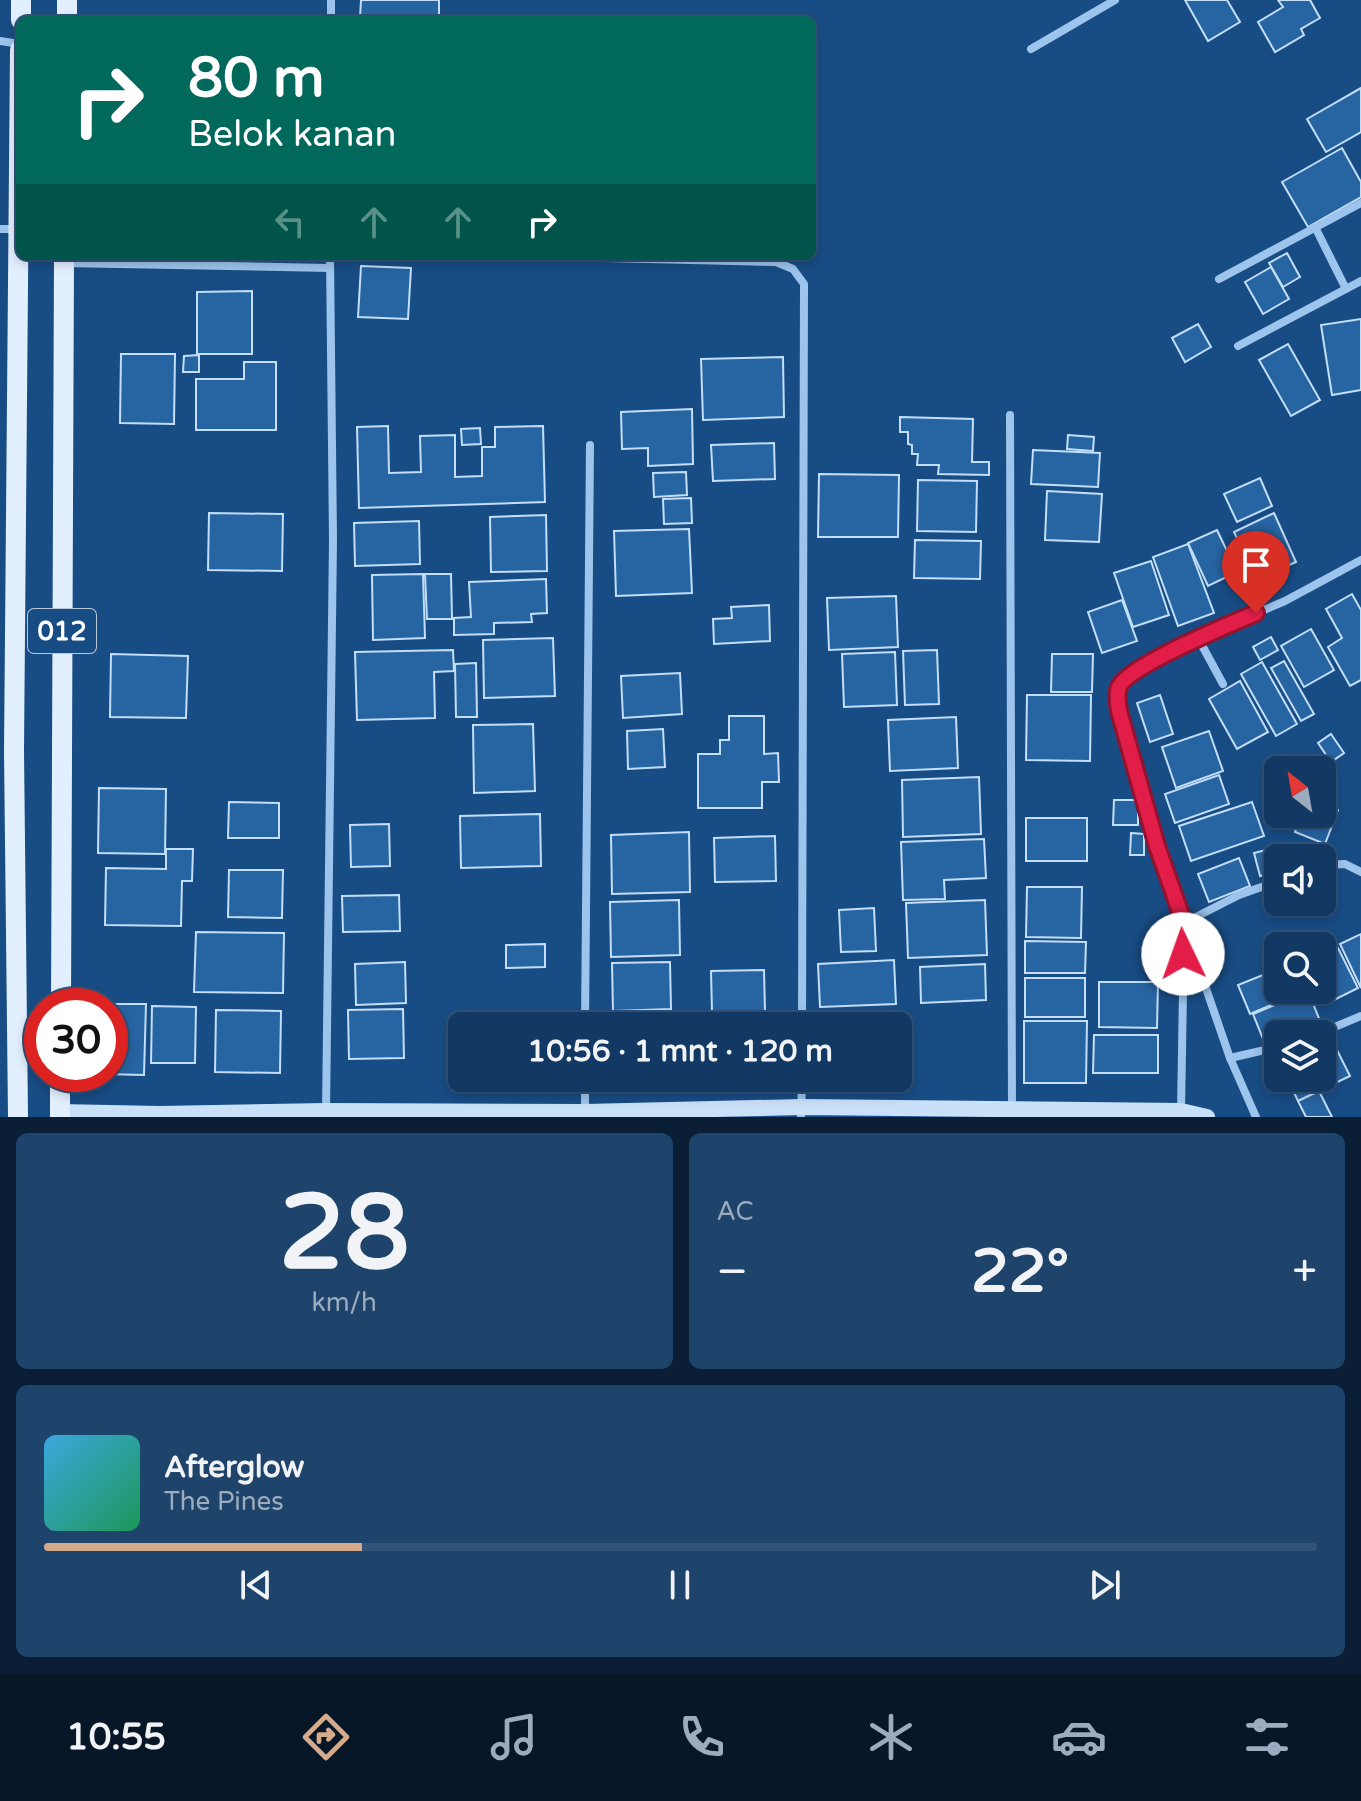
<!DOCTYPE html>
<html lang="id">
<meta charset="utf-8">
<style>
body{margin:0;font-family:"Varela Round",sans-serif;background:#1f446c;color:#f1f3f6;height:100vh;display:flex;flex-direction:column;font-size:30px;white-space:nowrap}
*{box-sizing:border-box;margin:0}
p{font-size:26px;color:#9cacbe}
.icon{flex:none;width:44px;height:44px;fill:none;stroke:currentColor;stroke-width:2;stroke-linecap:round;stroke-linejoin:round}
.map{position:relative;height:1117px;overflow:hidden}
.details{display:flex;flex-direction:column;gap:16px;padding:16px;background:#0a1f36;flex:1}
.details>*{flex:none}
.guide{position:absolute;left:16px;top:16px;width:800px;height:244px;border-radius:12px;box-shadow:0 4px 12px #0003,0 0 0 2px #315378;background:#00695c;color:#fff;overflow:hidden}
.needle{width:52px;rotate:329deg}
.fabs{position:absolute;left:1264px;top:756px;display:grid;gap:16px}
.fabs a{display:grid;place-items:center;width:72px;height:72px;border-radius:12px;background:#123963;box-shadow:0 4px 12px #0003,0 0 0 2px #315378;font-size:40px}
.speed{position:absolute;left:24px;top:988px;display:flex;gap:16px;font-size:40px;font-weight:700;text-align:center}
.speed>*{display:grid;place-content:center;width:104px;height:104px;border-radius:50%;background:#123963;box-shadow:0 4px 12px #0003,0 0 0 2px #315378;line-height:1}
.speed .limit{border:12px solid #d22;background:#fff;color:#111}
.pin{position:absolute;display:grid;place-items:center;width:68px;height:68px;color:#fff;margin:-82px -34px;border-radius:50% 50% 50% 0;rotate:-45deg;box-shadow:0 0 8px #0007}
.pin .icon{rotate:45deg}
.me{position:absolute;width:88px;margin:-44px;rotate:357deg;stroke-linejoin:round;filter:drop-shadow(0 0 6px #0008)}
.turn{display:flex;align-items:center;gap:28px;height:168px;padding:0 40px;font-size:36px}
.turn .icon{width:104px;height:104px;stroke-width:2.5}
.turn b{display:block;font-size:56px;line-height:68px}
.lanes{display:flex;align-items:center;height:76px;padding:0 40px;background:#0003;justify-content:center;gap:40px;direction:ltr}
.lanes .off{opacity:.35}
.big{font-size:60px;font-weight:800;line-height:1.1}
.details .card{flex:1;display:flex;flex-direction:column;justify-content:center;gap:12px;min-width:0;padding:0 28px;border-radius:12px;background:#1f446c}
.details .dial{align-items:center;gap:0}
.dial b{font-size:104px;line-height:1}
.song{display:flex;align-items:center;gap:24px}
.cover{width:96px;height:96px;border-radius:12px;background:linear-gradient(135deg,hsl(200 70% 55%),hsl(150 70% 35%))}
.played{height:8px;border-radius:4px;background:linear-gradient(90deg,#d6ab8b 25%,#315378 25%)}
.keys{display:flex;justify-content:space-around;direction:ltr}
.heat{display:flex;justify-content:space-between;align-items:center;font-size:44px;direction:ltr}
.details .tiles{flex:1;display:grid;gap:16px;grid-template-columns:1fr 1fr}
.card:last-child{grid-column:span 2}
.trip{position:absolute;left:448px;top:1012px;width:464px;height:80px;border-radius:12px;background:#123963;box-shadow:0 4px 12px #0003,0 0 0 2px #315378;font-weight:800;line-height:80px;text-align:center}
.dock{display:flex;height:128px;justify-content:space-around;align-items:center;background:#071728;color:#9cacbe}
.dock .icon{width:56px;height:56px}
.dock .active{color:#d6ab8b}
.dock b{font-size:36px;color:#f1f3f6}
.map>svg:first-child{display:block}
</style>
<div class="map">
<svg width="1361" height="1117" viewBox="0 0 1361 1117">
<rect width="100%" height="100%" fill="#184c84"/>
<!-- building -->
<g fill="#2764a2" stroke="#c2def9" stroke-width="2">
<polygon points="361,0 439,0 439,20 360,18"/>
<polygon points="1185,0 1227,0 1240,22 1208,41"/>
<polygon points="1278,0 1310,0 1320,18 1301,29 1304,35 1275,52 1258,22 1283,7"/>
<polygon points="1361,88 1361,132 1326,152 1307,119"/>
<polygon points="1342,148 1361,182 1361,197 1308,227 1282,182"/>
<polygon points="1287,253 1300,277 1283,287 1269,263"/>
<polygon points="361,266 411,268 408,319 358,317"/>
<polygon points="1271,267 1289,299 1263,314 1245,282"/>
<polygon points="252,291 252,354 197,354 197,292"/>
<polygon points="1361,319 1361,390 1332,395 1321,325"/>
<polygon points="1198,324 1211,347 1185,362 1172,338"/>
<polygon points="1288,344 1320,400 1291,416 1259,360"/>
<polygon points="121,354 175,354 174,424 120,423"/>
<polygon points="199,355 199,372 183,372 184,356"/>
<polygon points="783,357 784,417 703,420 701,359"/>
<polygon points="244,362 276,362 276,430 196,430 196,379 244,379"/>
<polygon points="692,409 693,464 648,466 648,448 622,449 621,412"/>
<polygon points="900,417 973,419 972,462 989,462 989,475 938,474 939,465 917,465 918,454 912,454 912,445 908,444 908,432 900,432"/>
<polygon points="388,426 389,473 421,472 420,436 455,435 455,477 482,476 482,447 495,447 495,427 543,426 545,502 359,508 357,427"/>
<polygon points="480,428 481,444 462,445 461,429"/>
<polygon points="1068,435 1094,437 1093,451 1067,449"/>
<polygon points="774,443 775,479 713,481 711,445"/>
<polygon points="1033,450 1100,453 1098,487 1031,484"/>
<polygon points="686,472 687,495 654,497 653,473"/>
<polygon points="819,474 899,475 898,537 818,537"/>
<polygon points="1260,478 1272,506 1237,522 1224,494"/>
<polygon points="918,480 977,481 976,532 917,531"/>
<polygon points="1047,491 1102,494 1099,542 1045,540"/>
<polygon points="691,498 692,523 664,524 663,499"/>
<polygon points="209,513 283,514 282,571 208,570"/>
<polygon points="1274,513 1296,562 1256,580 1234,532"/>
<polygon points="546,515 547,571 491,572 490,517"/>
<polygon points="419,521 420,564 355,566 354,523"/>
<polygon points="689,529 692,593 616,596 614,531"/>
<polygon points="1217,530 1237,572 1208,586 1188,543"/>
<polygon points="915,540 981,541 980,579 914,578"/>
<polygon points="1188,544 1214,613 1178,626 1153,557"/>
<polygon points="1151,561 1169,615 1133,627 1114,573"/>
<polygon points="423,574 425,638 373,640 372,575"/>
<polygon points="425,574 451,574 452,619 427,619"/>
<polygon points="546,579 547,613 531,614 532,622 494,623 494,634 454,635 454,618 471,617 469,582"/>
<polygon points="1352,594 1361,610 1361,680 1350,686 1328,647 1342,638 1326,609"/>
<polygon points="896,596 898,647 829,650 827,598"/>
<polygon points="1122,600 1137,641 1102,653 1088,612"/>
<polygon points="769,605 770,641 714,644 713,619 732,618 731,607"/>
<polygon points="1311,629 1334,670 1304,687 1281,646"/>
<polygon points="1271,637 1278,650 1260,660 1253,647"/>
<polygon points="553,638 555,696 484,698 483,640"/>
<polygon points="453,650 454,671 434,672 435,718 357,720 355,652"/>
<polygon points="937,650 939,704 905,705 903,651"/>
<polygon points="895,652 897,705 844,707 842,654"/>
<polygon points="111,654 188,656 186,718 110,717"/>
<polygon points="1052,654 1093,654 1092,692 1051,692"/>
<polygon points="1284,661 1314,714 1301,721 1271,668"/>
<polygon points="1262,662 1297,724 1276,736 1241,674"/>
<polygon points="476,663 477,717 456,717 455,664"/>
<polygon points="680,673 682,714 623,718 621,676"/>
<polygon points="1240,681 1268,732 1237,749 1209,699"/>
<polygon points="1027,695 1091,695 1090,761 1026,760"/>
<polygon points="1160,695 1173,734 1150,742 1137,703"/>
<polygon points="729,716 764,716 764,754 778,753 779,782 762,782 762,808 698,808 698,754 720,754 720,740 729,740"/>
<polygon points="956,717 958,768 890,771 888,720"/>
<polygon points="533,724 535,791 474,793 473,725"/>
<polygon points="663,729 665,767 628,769 627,731"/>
<polygon points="1209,731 1223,771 1176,788 1162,747"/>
<polygon points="1331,734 1344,753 1331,762 1318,743"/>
<polygon points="1219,775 1229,804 1175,823 1165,794"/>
<polygon points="979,777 981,834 903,837 902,780"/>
<polygon points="99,788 166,789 165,854 98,853"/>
<polygon points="1114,800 1138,800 1138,825 1113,825"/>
<polygon points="229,802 279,803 279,838 228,838"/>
<polygon points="1252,802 1264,836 1191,861 1179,826"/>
<polygon points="1322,804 1338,810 1325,844 1295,832 1302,814 1322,814"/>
<polygon points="540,814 541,866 461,868 460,816"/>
<rect x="1026" y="818" width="61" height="43"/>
<polygon points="389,824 390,866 351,867 350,825"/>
<polygon points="689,832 690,892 612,894 611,835"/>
<polygon points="1131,833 1144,834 1144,855 1130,855"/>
<polygon points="775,836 776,881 715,882 714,838"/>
<polygon points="984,839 986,878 944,880 945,899 903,900 901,842"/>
<polygon points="1286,845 1289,858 1278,858 1278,872 1260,876 1254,853"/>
<polygon points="166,849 193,849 192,881 182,881 181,926 105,925 106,868 166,869"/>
<polygon points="1239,858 1250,886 1209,902 1198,874"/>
<polygon points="229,870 283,870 282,918 228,917"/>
<polygon points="1027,887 1082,887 1081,938 1026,937"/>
<polygon points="399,895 400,931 343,932 342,896"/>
<polygon points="679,900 680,955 611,957 610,902"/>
<polygon points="985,900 987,955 908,958 906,903"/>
<polygon points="874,908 876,951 841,952 839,910"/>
<polygon points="196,932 284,933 283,993 194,992"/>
<polygon points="1361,934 1361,988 1340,944"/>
<polygon points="1025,941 1086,942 1085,973 1025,973"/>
<polygon points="545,944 545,967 506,968 506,945"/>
<polygon points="1338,948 1358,988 1328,1003 1322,990 1322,955"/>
<polygon points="894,960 896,1004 820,1007 818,964"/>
<polygon points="405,962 406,1003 356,1005 355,964"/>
<polygon points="670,962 671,1009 613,1011 612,963"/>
<polygon points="985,964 986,1000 921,1003 920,967"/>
<polygon points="1278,969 1278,990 1302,992 1250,1014 1238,985"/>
<polygon points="764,970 765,1011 712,1013 711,971"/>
<rect x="1025" y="978" width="60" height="39"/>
<polygon points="1099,982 1158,982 1157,1028 1099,1027"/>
<polygon points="1308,991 1320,1021 1288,1034 1278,1034 1278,1038 1265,1044 1253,1014"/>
<polygon points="103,1004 146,1004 144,1075 101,1074 110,1074 110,1006 103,1006"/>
<polygon points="152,1006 196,1007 195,1063 151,1063"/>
<polygon points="403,1009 404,1058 349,1059 348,1010"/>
<polygon points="216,1010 281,1011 280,1073 215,1072"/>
<polygon points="1024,1021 1087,1021 1086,1083 1024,1083"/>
<polygon points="1094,1035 1158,1035 1158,1073 1093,1073"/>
<polygon points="1333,1042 1350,1076 1298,1101 1287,1078 1322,1078 1322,1048"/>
<polygon points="1319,1091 1332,1117 1306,1117 1298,1101"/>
</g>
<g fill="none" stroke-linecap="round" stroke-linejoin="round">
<!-- street -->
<g stroke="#9dc4ec" stroke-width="8">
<polyline points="331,20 331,0"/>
<polyline points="0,41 20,44"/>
<polyline points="1031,49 1115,0"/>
<polyline points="0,229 16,229"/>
<polyline points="1316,229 1346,289"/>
<polyline points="521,256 776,262 793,269 804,284 802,1026"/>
<polyline points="64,263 330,268"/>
<polyline points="1219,279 1361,203"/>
<polyline points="1238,346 1361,281"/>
<polyline points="1010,415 1012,1110"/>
<polyline points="1198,638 1223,684"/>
<polyline points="1322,865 1345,864 1361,872"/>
<polyline points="1184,923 1239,895 1278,881"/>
<polyline points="585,1026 590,445"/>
<polyline points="1318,1034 1361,1016"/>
<polyline points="1230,1058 1278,1047"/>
<polyline points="1181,1111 1184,931"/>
<polyline points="326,1112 333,540 330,256"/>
<polyline points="585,1113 585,1078"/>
<polyline points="801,1117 802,1078"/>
<polyline points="1256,1117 1230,1058 1157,846 1117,699 1120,686 1129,675 1198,638 1285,601 1361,560"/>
</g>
<!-- secondary -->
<polyline stroke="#c9e0f9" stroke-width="16" points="60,1112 159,1114 326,1111 585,1112 802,1107 1181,1111 1207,1117"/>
<!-- primary -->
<g stroke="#e2efff" stroke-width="20">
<polyline points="21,20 21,0"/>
<polyline points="67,20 67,0"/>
<polyline points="61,1006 64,256"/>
<polyline points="18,1117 14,751 20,50"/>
<polyline points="60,1117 60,1074"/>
</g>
</g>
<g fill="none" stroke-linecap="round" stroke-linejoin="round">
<!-- route casing -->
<g stroke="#92132f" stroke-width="20">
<path id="route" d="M1183 954 1184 923 1157 846 1119 711C1118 703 1116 694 1119 687 1129 665 1231 624 1256 613"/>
</g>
<!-- route -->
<use href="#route" stroke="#e11d48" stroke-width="14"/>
</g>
<g text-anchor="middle" stroke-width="8" stroke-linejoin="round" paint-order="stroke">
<!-- shield labels -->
<rect fill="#184c84" stroke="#bac9da" stroke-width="2" x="28" y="609" width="68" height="44" rx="6"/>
<g font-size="26" font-weight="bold" fill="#fff">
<text x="62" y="640">012</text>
</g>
</g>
</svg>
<div class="fabs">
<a><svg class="needle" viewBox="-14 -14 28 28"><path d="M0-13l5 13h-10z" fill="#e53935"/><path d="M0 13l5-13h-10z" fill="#9cacbe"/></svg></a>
<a><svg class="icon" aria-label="sound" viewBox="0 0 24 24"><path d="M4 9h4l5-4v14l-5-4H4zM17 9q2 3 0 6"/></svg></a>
<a><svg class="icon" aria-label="search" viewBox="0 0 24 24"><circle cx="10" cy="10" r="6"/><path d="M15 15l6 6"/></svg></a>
<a><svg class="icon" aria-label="layers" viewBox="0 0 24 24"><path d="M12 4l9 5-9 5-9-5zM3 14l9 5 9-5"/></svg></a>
</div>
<div class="speed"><div class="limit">30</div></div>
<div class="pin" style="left:1256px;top:613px;background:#d93025"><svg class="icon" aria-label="arrive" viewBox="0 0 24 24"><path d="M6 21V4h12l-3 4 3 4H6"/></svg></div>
<svg class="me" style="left:1183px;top:954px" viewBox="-20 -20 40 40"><circle r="19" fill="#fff"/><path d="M0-13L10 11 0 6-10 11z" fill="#e11d48"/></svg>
<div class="trip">10:56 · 1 mnt · 120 m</div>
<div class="guide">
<div class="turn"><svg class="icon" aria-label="right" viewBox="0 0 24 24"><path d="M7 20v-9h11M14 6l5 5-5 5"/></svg><div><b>80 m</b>Belok kanan</div></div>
<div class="lanes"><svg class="icon off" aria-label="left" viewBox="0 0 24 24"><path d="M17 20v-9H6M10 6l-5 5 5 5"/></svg><svg class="icon off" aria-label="ahead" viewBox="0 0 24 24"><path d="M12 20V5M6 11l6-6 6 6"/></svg><svg class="icon off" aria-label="ahead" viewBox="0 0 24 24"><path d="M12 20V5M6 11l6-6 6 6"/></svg><svg class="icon" aria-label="right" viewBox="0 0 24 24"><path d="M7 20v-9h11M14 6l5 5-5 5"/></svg></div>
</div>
</div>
<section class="details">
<div class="tiles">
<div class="card dial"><b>28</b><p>km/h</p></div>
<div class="card"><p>AC</p>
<div class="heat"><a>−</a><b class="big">22°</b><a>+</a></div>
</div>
<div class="card">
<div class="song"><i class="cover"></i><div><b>Afterglow</b><p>The Pines</p></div></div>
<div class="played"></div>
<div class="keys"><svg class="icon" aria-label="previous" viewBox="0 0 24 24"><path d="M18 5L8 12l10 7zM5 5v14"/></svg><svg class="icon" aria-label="pause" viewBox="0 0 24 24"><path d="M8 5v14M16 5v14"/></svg><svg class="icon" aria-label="next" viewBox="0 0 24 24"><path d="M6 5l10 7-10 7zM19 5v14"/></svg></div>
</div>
</div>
</section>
<nav class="dock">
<b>10:55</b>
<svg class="icon active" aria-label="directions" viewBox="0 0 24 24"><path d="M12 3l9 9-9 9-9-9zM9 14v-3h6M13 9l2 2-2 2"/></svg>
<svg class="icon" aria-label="music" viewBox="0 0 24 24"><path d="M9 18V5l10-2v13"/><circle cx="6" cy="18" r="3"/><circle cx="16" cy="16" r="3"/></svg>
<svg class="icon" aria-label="phone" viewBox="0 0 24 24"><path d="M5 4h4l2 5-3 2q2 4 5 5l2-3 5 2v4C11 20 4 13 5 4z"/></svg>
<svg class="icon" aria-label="climate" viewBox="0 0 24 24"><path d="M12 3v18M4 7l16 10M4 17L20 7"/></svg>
<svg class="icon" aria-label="car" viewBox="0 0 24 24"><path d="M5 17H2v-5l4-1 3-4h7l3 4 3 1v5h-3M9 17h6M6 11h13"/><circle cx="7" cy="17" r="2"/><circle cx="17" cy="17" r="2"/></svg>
<svg class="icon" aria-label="filters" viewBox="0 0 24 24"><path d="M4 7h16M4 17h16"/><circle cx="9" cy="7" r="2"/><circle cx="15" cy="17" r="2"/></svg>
</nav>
